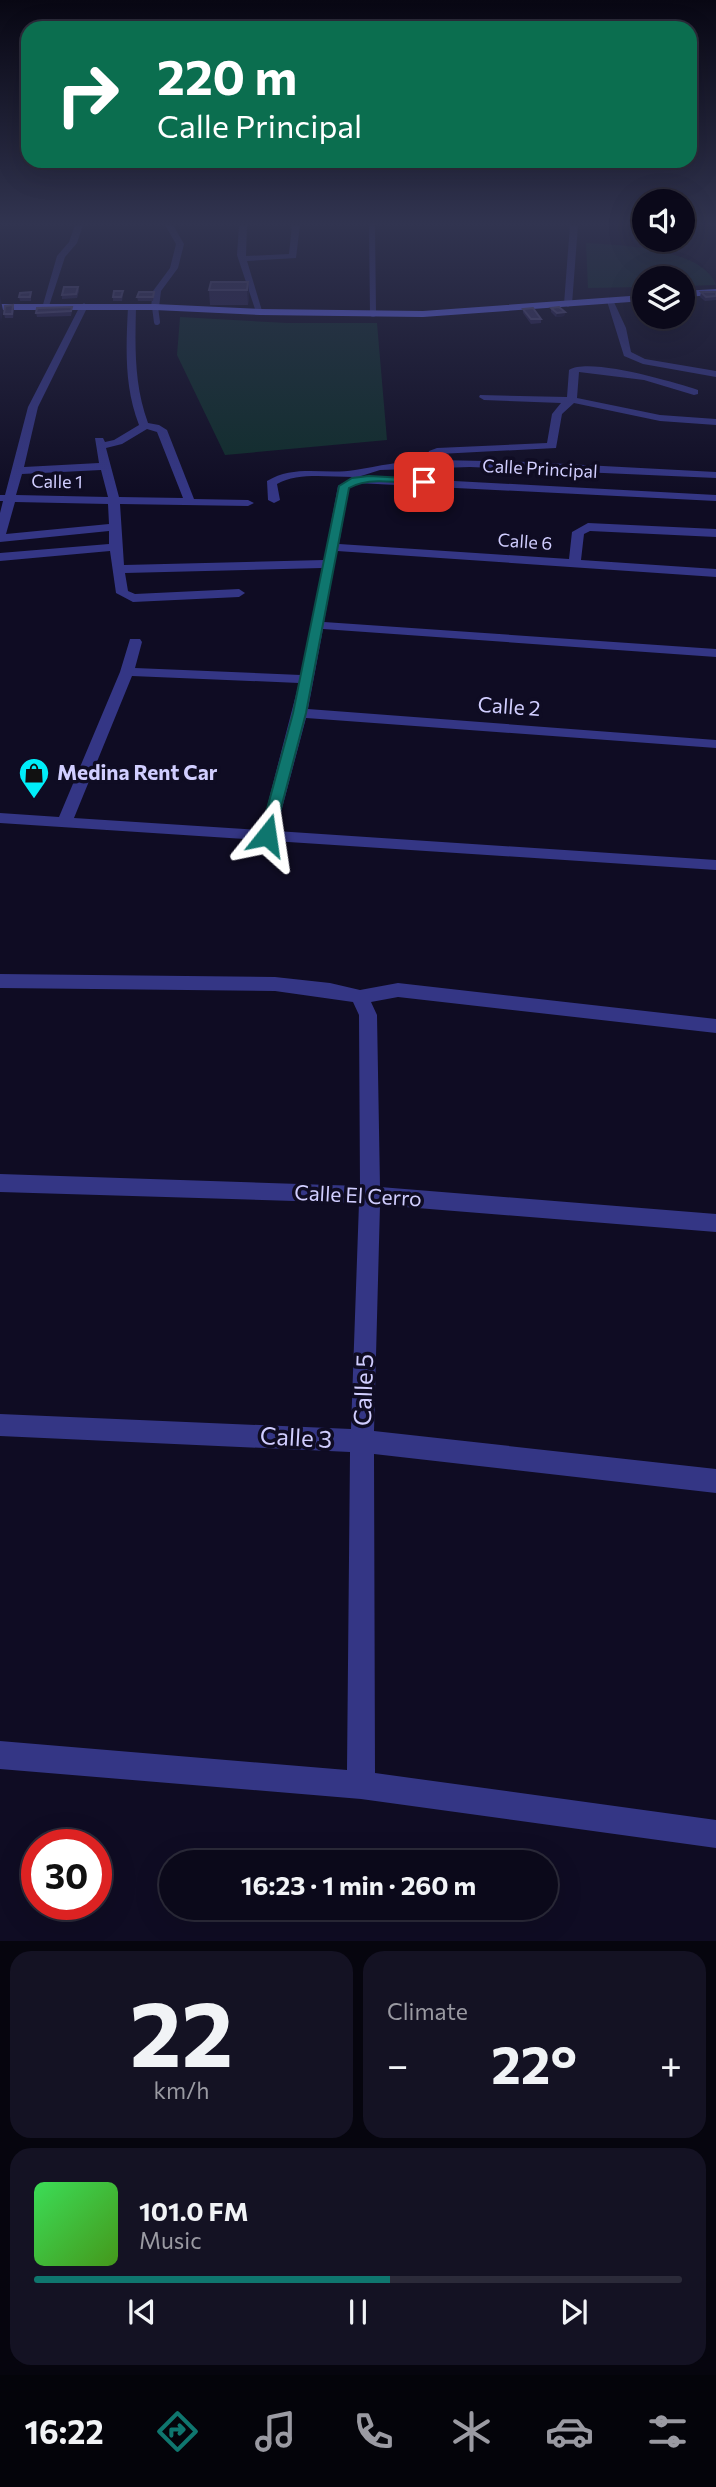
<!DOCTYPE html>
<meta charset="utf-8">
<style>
body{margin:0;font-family:Commissioner,sans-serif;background:#141223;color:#f1f3f6;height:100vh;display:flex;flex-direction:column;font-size:26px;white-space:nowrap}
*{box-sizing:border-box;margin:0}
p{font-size:23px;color:#9a9aa2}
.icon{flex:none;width:38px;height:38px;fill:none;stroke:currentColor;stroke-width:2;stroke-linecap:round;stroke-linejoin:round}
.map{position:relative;height:1941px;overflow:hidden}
.sheet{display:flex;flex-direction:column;gap:10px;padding:10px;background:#06050e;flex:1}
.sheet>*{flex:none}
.hud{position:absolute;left:21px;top:21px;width:676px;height:147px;border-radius:21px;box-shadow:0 7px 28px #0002,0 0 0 2px #2b2a39;background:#0b6e4f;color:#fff;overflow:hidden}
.tools{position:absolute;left:632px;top:189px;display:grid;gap:14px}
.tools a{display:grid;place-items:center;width:63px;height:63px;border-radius:50%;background:#0b091a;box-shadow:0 7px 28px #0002,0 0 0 2px #2b2a39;font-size:35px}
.speed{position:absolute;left:21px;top:1829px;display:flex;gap:14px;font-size:35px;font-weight:700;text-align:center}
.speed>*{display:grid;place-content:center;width:91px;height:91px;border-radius:50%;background:#0b091a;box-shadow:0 7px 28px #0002,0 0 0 2px #2b2a39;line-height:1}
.speed .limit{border:10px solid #d22;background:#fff;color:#111}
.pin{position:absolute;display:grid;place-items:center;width:60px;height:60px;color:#fff;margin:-30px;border-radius:14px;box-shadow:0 4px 10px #0006}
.me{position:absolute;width:77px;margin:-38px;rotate:15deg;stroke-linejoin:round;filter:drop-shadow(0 0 5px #0008)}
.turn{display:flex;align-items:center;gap:24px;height:147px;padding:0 21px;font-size:32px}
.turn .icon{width:91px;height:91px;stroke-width:2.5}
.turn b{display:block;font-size:49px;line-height:60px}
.big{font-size:52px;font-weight:700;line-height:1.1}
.sheet .widget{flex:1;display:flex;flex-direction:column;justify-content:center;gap:10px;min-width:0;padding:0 24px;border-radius:21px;background:#141223}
.sheet .dial{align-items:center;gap:0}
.dial b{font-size:91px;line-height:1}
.song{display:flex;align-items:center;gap:21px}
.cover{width:84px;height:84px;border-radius:10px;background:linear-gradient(135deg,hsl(130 70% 55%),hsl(100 70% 35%))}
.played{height:7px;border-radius:4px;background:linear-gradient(90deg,#0f766e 55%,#2b2a39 55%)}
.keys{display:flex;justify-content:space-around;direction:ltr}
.heat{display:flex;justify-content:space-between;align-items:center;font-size:38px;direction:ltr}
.sheet .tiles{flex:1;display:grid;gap:10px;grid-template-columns:1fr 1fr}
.widget:last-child{grid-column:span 2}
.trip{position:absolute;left:159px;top:1850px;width:399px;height:70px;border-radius:35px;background:#0b091a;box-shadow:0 7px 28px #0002,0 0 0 2px #2b2a39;font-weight:700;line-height:70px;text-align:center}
.menu{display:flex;height:112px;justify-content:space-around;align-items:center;background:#04040a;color:#9a9aa2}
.menu .icon{width:49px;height:49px}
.menu .active{color:#0f766e}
.menu b{font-size:32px;color:#f1f3f6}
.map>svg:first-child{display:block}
</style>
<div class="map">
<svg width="716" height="1941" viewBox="0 0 716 1941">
<rect width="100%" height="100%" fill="#0f0c23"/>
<!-- green -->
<g fill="#0f2d2b">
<path d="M586 243C620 245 703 248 716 285L683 286 682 278H644V287L588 288Z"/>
<polygon points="180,317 287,323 377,323 387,440 225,455 177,355"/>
</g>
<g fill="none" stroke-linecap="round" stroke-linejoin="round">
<!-- lane -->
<g stroke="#343685" stroke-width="6">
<polyline points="372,225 373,314"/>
<polyline points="155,307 157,322"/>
</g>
<!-- street -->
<g fill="#343685" fill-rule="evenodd">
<polygon points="75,225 83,225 77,243 65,257 49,306 42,308 57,256 69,242"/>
<polygon points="165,225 173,225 184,244 178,268 161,291 159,307 155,310 151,307 153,291 170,268 176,244"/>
<polygon points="239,225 247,225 246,256 289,254 292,225 300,225 296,258 247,261 263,314 256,312 237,255"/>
<polygon points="570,225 578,225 572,304 568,307 564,304"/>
<polygon points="606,298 613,300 626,328 631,352 645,359 716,371 716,377 643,364 624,356"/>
<path d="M84 303 88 306 38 407 24 467 99 463 95 438H103L105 442 114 440 139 425C124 386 126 348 128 307L132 304 136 307C135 347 134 385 148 423L159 425 167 430 194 499 248 500 254 503 248 506 120 504 124 565 324 560 338 486 353 477C329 477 298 472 277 484L280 500 274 503 268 500 267 481C295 464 325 475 355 470 379 466 401 461 426 460L429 451 437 448 547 443 552 414 561 403 484 400 479 397 480 395 567 397 569 370C590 357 673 382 698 390V394L694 395 644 380 579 372 577 398 660 415 716 419V425L660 421 574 403 562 414 556 448 439 454 437 460 528 462 716 472V478L470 467 380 470 361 476 716 495V501L357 483 349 488 339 544 569 559 572 532 588 523 716 529V537L590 531 584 534 581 560 716 569V577L337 551 324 622 716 649V657L323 629 308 709 716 740V748L306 718 276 831 716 860V870L0 823V813L59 817 120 672 130 639H140L142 642 135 668 301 675 322 568 125 573 128 591 135 594 239 589 245 593 239 597 133 602 116 593 110 551 0 561V553L109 544V531L0 542V513L3 501H0V495H5L28 407 80 306ZM147 429 157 432 183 498 119 497 106 448 122 444ZM101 470 108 497 16 495 22 474ZM15 502 108 504 109 524 6 534ZM132 676 299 683 261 830 74 818Z"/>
<polygon points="0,974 275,977 330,983 360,990 398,983 716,1019 716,1033 398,997 371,1002 377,1015 380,1187 716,1214 716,1232 380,1205 374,1431 716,1469 716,1493 374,1454 375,1773 716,1820 716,1848 361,1799 0,1769 0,1741 347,1770 350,1452 0,1436 0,1414 351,1429 359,1203 0,1192 0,1174 360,1186 359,1015 353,1002 275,991 0,988"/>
</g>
<!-- secondary -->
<g fill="#656aff" fill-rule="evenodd">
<polygon points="716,289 716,295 682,297 682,291"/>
<polygon points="644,295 644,301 423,317 260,315 155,310 0,310 0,304 155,304 260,309 423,311"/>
</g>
</g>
<!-- wall -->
<g fill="#2b2452">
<polygon points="248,282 249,296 248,305 210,305 209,290"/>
<polygon points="78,287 79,291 77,298 62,299 62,295"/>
<polygon points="31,292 31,301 20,301 19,297"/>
<polygon points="154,292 153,301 138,301 137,297"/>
<polygon points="701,292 716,292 716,300 705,301 700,297"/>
<polygon points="123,295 122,301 113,301 113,297"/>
<polygon points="633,298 644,300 644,308 638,308 633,303"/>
<polygon points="13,305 14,309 13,318 5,318 4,314"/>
<polygon points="72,307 72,311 71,316 37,317 36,313"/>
<polygon points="551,308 565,312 564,316 556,317 551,312"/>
<polygon points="523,309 541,319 541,323 531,324 523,313"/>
</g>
<!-- shaded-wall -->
<g fill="#181337">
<polygon points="248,282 249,296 248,305 247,290"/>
<polygon points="0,296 3,310 1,322 0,315"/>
<polygon points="565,312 564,316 556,317 557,313"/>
</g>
<!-- building -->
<g fill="#3c3665" stroke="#544e7d" stroke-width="2">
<polygon points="211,282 248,282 247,290 209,290"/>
<polygon points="64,287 78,287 76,294 62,295"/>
<polygon points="114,291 123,291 121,297 113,297"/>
<polygon points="31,292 30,297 19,297 20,293"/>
<polygon points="139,292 154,292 153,297 137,297"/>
<polygon points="701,292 716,292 716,296 706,297"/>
<polygon points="633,298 642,298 644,300 644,304 639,304"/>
<polygon points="13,305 12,314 4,314 5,306"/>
<polygon points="72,307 71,311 36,313 37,308"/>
<polygon points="559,307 565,312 557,313 551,308"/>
<polygon points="533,308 541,319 531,319 523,309"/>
</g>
<!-- sky -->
<linearGradient id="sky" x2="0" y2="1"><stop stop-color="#080713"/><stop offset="0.45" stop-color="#313450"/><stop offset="1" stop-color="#313450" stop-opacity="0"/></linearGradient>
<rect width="716" height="497" fill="url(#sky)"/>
<!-- route -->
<path fill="#0f766e" stroke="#0a4d48" stroke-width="2" d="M369 476 424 479 429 482 424 485C401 483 369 476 349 488L306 713 274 835 267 840 262 839 260 835 293 713 339 486 352 478Z"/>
<!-- icons -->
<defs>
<g id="shop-pin" transform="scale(1.575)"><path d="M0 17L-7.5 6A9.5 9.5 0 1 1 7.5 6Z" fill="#00eef9" stroke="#0f0c23"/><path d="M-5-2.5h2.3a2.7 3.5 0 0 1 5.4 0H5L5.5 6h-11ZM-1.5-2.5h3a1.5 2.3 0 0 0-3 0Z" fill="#111"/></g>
</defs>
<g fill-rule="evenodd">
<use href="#shop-pin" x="34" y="773"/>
</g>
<g text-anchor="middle" stroke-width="7" stroke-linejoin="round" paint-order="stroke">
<!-- far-street labels -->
<g font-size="18" fill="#d1ceff" stroke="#0f0c23">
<text transform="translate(540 469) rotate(3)" y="6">Calle Principal</text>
<text transform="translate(57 482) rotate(1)" y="6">Calle 1</text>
<text transform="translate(525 542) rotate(4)" y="6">Calle 6</text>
</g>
<!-- street labels -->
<g font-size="21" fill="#d1ceff" stroke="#0f0c23">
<text transform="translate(509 707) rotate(4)" y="7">Calle 2</text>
<text transform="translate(358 1196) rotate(3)" y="7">Calle El Cerro</text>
</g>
<!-- poi labels -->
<g font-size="21" font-weight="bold" fill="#d1ceff" stroke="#0f0c23" text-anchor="start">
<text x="57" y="780">Medina Rent Car</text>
</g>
<!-- near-street labels -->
<g font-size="24" fill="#d1ceff" stroke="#0f0c23">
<text transform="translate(364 1390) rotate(-88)" y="8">Calle 5</text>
<text transform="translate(296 1438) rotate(3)" y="8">Calle 3</text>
</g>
</g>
</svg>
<div class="tools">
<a><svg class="icon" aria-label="sound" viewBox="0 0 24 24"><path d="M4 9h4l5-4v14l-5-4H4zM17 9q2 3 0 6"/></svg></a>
<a><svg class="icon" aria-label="layers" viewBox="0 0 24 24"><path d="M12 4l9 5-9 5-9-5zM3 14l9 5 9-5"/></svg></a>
</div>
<div class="speed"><div class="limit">30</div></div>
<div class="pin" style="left:424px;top:482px;background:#d93025"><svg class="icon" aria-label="arrive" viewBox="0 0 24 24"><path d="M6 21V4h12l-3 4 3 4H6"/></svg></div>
<svg class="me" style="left:267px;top:835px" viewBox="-20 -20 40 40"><path d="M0-17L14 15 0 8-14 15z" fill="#0f766e" stroke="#fff" stroke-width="4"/></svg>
<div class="trip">16:23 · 1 min · 260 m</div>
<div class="hud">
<div class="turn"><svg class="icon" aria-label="right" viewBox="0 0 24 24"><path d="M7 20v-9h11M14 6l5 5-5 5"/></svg><div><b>220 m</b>Calle Principal</div></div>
</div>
</div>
<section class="sheet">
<div class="tiles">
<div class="widget dial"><b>22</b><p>km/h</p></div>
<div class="widget"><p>Climate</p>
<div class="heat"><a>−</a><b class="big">22°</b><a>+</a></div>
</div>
<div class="widget">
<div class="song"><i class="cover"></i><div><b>101.0 FM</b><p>Music</p></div></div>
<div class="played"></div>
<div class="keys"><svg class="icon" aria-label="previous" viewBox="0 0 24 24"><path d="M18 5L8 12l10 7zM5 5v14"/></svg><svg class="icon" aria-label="pause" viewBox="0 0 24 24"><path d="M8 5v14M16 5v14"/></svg><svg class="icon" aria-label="next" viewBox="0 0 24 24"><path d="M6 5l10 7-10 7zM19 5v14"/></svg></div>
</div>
</div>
</section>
<nav class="menu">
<b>16:22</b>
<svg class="icon active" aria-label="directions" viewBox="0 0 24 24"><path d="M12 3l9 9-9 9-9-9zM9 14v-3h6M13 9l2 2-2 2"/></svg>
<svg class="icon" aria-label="music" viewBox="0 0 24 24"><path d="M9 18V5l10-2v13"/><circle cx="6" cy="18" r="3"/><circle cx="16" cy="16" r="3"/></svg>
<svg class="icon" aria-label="phone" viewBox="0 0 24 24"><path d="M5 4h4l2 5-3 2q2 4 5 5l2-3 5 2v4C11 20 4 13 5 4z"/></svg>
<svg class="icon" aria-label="climate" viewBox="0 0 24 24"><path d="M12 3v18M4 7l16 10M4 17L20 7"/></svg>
<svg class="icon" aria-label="car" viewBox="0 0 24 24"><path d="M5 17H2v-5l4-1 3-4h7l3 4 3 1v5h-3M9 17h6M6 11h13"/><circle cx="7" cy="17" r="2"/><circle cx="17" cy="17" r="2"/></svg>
<svg class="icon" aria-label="filters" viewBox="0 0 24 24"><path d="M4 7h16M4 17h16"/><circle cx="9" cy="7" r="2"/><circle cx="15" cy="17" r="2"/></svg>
</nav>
